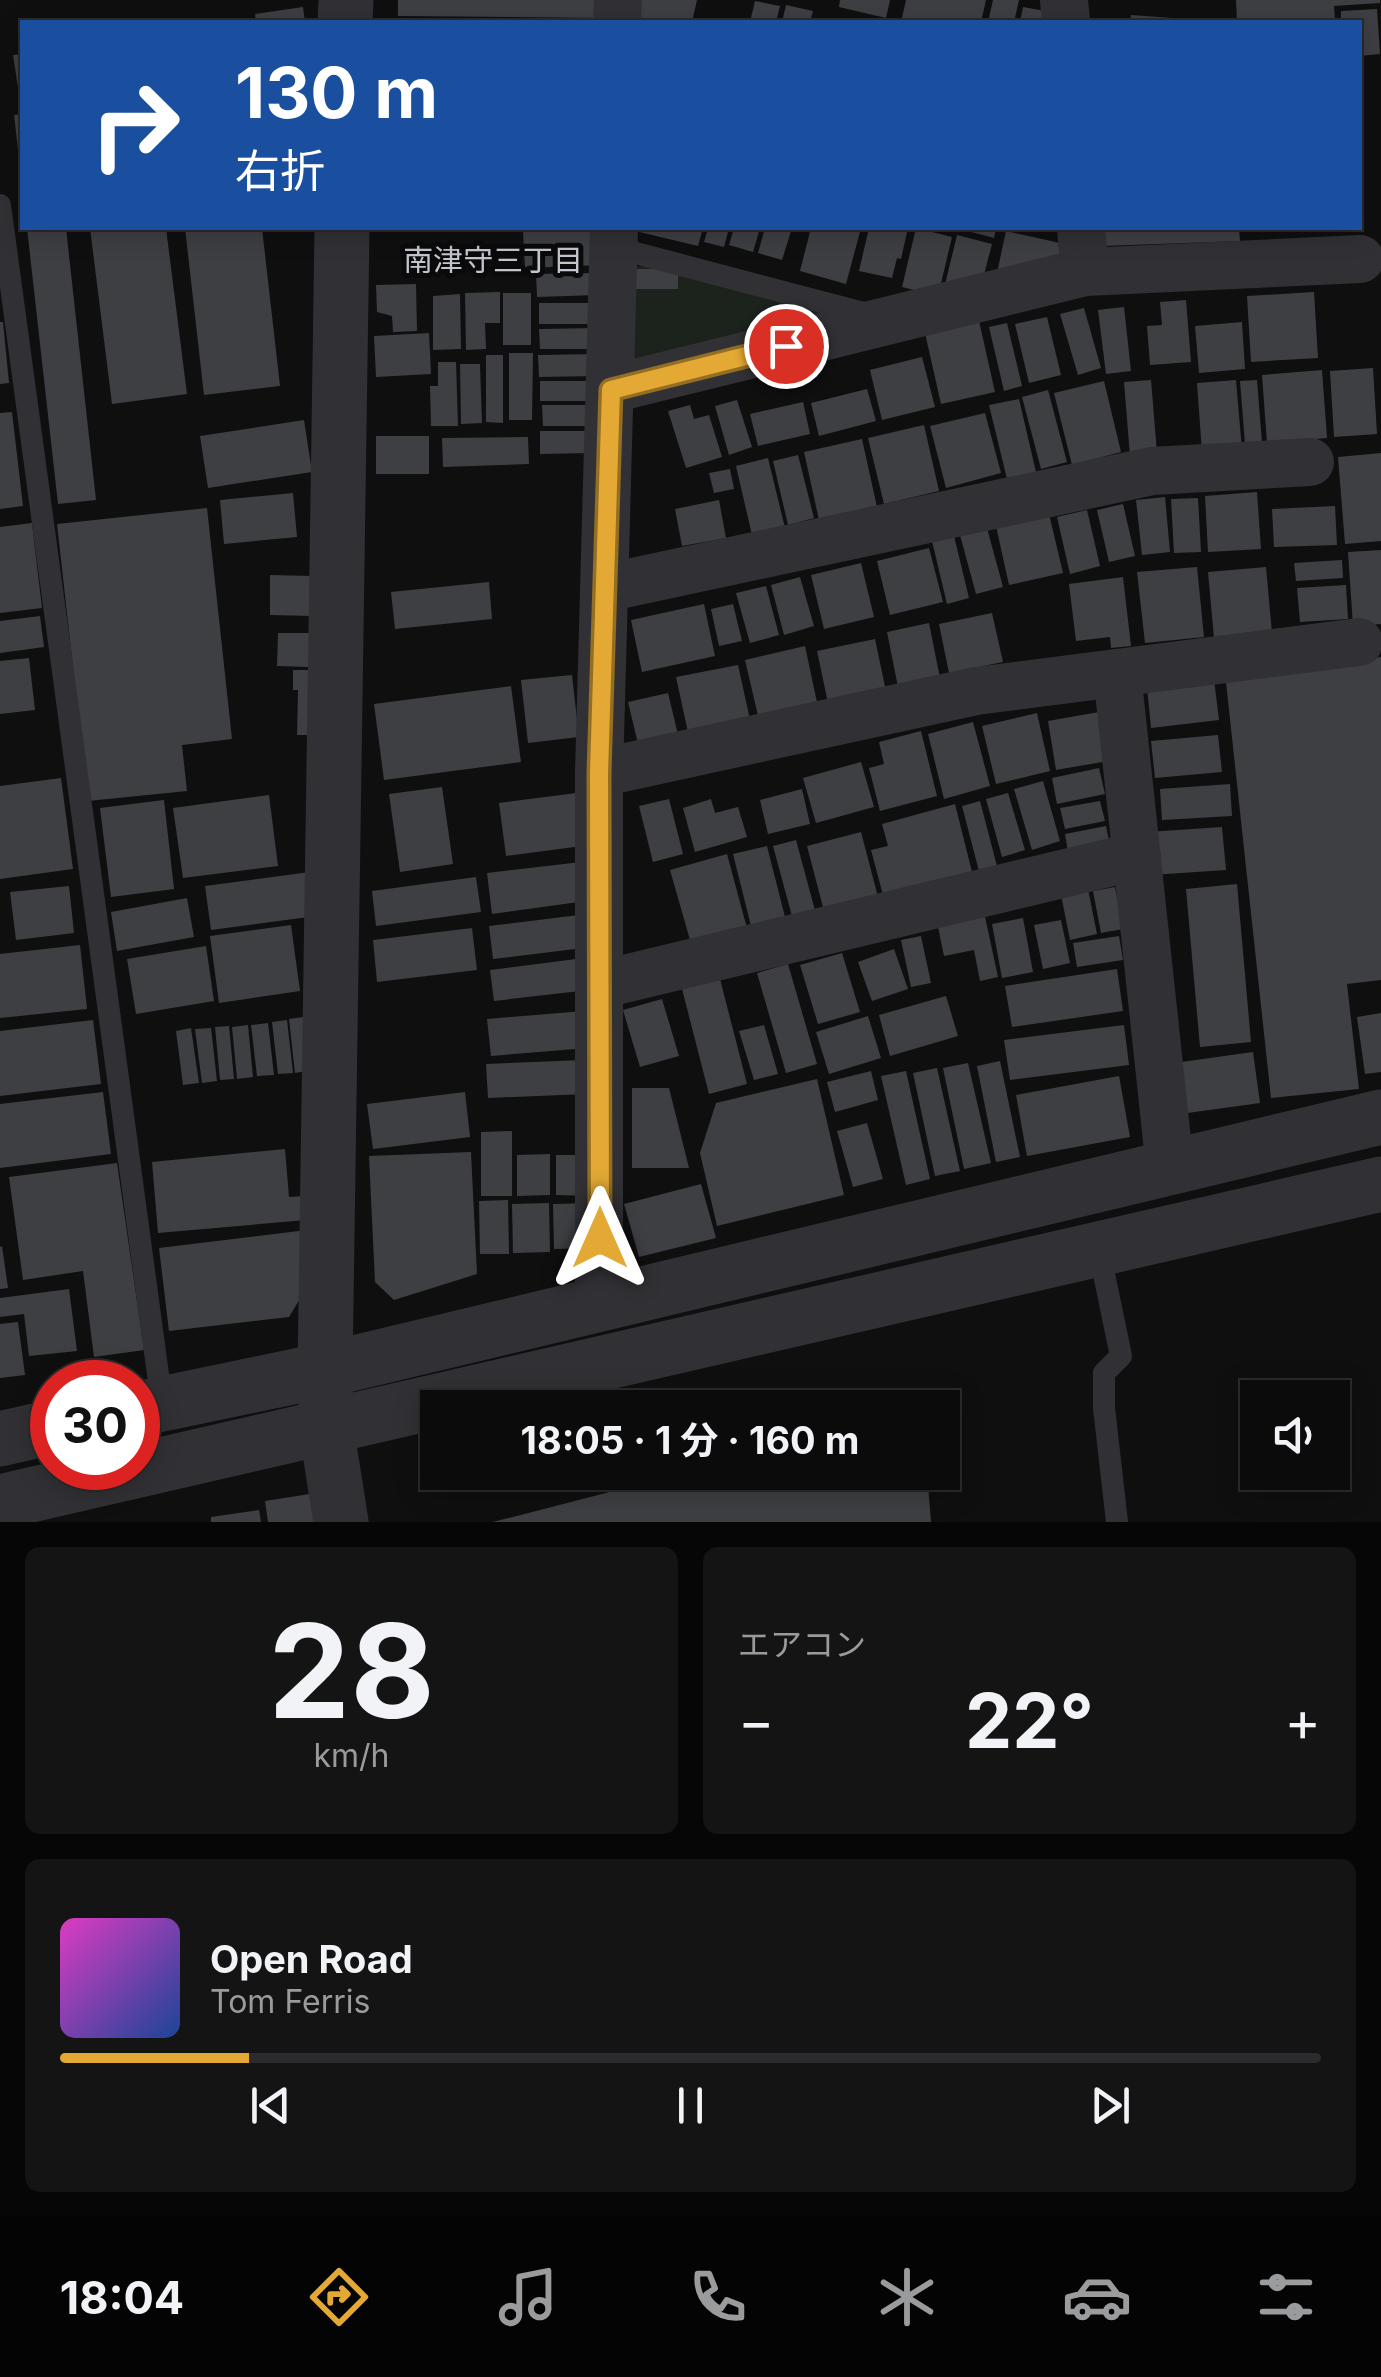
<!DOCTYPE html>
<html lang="ja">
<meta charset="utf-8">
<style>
body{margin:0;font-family:Inter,"Noto Sans JP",sans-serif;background:#141415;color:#f1f3f6;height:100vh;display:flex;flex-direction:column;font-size:38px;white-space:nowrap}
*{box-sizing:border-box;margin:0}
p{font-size:32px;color:#9a9b9d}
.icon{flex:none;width:55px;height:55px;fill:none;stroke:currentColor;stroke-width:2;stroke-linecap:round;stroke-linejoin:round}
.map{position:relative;height:1522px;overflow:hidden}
.drawer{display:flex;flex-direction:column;gap:25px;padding:25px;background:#060607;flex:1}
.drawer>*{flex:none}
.banner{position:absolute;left:20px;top:20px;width:1342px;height:210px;border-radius:0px;box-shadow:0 5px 25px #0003,0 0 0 2px #2b2b2d;background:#1a4fa0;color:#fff;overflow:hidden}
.controls{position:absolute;left:1240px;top:1380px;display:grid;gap:20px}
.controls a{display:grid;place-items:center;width:110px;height:110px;border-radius:0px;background:#0b0b0c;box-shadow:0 5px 25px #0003,0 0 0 2px #2b2b2d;font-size:50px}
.speed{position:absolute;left:30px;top:1360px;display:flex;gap:20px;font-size:50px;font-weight:700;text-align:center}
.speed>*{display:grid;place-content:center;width:130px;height:130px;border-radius:50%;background:#0b0b0c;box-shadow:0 5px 25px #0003,0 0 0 2px #2b2b2d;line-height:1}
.speed .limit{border:15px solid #d22;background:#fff;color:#111}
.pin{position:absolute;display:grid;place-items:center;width:85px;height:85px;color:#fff;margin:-42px;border:5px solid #fff;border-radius:50%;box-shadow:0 2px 10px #0007}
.me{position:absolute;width:110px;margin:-55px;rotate:0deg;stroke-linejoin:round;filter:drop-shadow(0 0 8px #0008)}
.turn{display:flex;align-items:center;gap:35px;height:210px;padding:0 50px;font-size:45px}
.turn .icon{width:130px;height:130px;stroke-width:2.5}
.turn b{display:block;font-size:70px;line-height:85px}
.big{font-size:75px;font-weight:700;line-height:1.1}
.drawer .tile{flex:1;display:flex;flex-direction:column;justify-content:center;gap:15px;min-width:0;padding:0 35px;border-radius:15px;background:#141415}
.drawer .dial{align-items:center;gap:0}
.dial b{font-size:130px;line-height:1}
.song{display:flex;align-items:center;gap:30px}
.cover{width:120px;height:120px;border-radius:15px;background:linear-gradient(135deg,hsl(310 70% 55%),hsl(220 70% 35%))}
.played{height:10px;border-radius:5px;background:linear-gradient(90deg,#e3a934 15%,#2b2b2d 15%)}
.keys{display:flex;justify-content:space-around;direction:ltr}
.heat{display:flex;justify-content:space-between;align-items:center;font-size:55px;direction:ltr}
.drawer .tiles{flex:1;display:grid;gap:25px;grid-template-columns:1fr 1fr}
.tile:last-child{grid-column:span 2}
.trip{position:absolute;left:420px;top:1390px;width:540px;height:100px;border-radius:0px;background:#0b0b0c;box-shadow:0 5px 25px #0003,0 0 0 2px #2b2b2d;font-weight:700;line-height:100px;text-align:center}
.tab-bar{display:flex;height:160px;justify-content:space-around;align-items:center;background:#040405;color:#9a9b9d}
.tab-bar .icon{width:70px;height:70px}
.tab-bar .selected{color:#e3a934}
.tab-bar b{font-size:45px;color:#f1f3f6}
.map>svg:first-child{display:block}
</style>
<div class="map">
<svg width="1381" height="1522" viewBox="0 0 1381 1522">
<rect width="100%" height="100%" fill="#0f0f10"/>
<!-- park -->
<polygon fill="#1c231d" points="625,266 678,267 841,310 622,372"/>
<!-- building -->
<g fill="#3e3f43">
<polygon points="398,0 601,0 601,18 398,16"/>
<polygon points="638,0 697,0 692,22 632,22"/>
<polygon points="840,0 890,0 886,18 839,7"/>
<polygon points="906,0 986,0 981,22 901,22"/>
<polygon points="993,0 1019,0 1014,22 988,22"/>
<polygon points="1236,0 1380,0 1380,3 1334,6 1335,21 1237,22"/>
<polygon points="755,1 780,6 776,22 750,22"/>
<polygon points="786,5 813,11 810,22 782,22"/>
<polygon points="303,7 305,22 256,22 255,14"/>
<polygon points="1023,7 1056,13 1055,22 1020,22"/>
<polygon points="1377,9 1380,54 1360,56 1360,22 1341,22 1341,11"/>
<polygon points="1131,15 1200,20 1200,22 1130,22"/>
<polygon points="22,54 22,93 19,94 13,55"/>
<polygon points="22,114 22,167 20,167 14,115"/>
<polygon points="27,228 66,228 96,500 58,504"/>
<polygon points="90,228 166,228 187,394 112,404"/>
<polygon points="185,228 262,228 280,386 204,395"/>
<polygon points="598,228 600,265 525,268 523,231"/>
<polygon points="636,228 703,228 698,246 635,231"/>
<polygon points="708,228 729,228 724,247 704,242"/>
<polygon points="734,228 760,228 753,252 729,245"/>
<polygon points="765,228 792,228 782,260 758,253"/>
<polygon points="811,228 861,228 846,284 800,271"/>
<polygon points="869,228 908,228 901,259 897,258 892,278 859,271"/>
<polygon points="916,228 952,237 938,296 902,287"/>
<polygon points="956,228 996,228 994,238"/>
<polygon points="1102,228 1239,228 1240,241 1103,246"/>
<polygon points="1006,231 1069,245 1064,267 995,282"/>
<polygon points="957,235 992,244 981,286 943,293"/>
<rect x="633" y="269" width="45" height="20"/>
<polygon points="597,273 597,295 537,297 536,274"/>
<polygon points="416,284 417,331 393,332 392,316 377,312 376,285"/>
<polygon points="500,292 500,323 485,323 486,349 466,350 465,293"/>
<polygon points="1314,292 1318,358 1251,362 1247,296"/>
<rect x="503" y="293" width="28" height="52"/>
<polygon points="460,294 461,349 433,350 433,296"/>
<polygon points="1186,300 1191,362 1150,365 1147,326 1162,325 1160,302"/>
<rect x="539" y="303" width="58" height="21"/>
<polygon points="1124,307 1131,371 1106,374 1098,310"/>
<polygon points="1084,308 1101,368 1078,375 1060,314"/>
<polygon points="1047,317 1061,375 1029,383 1015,324"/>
<polygon points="979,321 995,392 941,404 925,333"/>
<polygon points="0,322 3,322 9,383 0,384"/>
<polygon points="1242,322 1245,369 1199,373 1195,326"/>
<polygon points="1007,323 1022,386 1004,391 989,327"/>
<polygon points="598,328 598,349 540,349 539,329"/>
<polygon points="429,333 431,374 376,377 374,336"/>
<polygon points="509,353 533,353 532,420 509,420"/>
<polygon points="598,354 598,376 539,377 538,355"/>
<polygon points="486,355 503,355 503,423 486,422"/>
<polygon points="922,357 935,407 882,420 870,370"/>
<polygon points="438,362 456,362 458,426 431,426 430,386 438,386"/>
<polygon points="460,364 480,364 482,423 461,424"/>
<polygon points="1373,368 1377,434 1334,437 1330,371"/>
<polygon points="1322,370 1327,438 1267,443 1262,375"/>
<polygon points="1151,380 1157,453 1130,456 1124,382"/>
<polygon points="1236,380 1242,450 1202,453 1197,383"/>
<polygon points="1257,380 1262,443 1245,444 1240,381"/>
<rect x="540" y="381" width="54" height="20"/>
<polygon points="1104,381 1121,452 1072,465 1054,393"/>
<polygon points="867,389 876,421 819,436 811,403"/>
<polygon points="1048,390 1067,462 1041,469 1022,397"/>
<polygon points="1019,399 1036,472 1007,479 989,405"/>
<polygon points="737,400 752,447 729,455 715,406"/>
<polygon points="803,402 810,434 758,446 750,414"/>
<polygon points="542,405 592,405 592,426 543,426"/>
<polygon points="690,405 694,419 709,415 722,457 686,468 668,411"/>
<polygon points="12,412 23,506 0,509 0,413"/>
<polygon points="985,413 1001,473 946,488 930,426"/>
<polygon points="304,420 312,472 208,488 200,436"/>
<polygon points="924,425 939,491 884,504 868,438"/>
<polygon points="540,431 591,431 591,453 540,454"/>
<rect x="376" y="436" width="53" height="38"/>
<polygon points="528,437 529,464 443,467 442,438"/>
<polygon points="862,439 877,507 819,520 804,452"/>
<polygon points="1381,453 1381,541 1345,544 1338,457"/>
<polygon points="798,455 814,518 788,525 773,461"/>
<polygon points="768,458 785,528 752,535 736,466"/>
<polygon points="730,469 734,489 714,493 709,473"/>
<polygon points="1257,492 1261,549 1208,552 1205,496"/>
<polygon points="293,493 297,537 224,544 220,500"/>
<polygon points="1165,497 1170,552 1142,555 1136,500"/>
<polygon points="1198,498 1201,552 1174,553 1171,499"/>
<polygon points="719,500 726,538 682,546 675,509"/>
<polygon points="1123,504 1135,556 1109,562 1097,510"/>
<polygon points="1335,506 1337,545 1274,547 1272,509"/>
<polygon points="207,508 232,739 182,745 187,791 88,801 57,524"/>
<polygon points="1087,510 1100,566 1070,574 1057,517"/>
<polygon points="1049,514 1063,573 1009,585 996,526"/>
<polygon points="32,523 42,608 0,613 0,527"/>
<polygon points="987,528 1003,587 976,594 960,535"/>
<polygon points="954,536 969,598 947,604 932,541"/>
<polygon points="929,548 943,602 890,615 877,561"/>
<polygon points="1381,550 1381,624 1353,626 1348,552"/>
<polygon points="1342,560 1343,578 1296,581 1294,563"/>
<polygon points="861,563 874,617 824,629 811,575"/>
<polygon points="1197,567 1204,637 1145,643 1137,572"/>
<polygon points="1266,567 1272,633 1214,638 1208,572"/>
<polygon points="270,575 312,576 312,616 270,615"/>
<polygon points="800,577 814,626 784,635 771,585"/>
<polygon points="1123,577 1131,646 1111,648 1110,637 1076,641 1069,584"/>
<polygon points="489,582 492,619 395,629 391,592"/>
<polygon points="1346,585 1348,619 1300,622 1297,588"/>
<polygon points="766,586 779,635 750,643 736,593"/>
<polygon points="704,604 715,656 642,672 631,620"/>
<polygon points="733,604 742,641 719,646 711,609"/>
<polygon points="992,613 1003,662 949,673 939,624"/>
<polygon points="40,616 44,647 0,653 0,621"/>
<polygon points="929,623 940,678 898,687 887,632"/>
<polygon points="278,633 309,633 309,667 277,666"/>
<polygon points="875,639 886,691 828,703 817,651"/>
<polygon points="805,646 818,707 759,720 745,660"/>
<polygon points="1381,657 1381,980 1347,984 1359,1089 1271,1098 1225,673"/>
<polygon points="29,658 35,710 0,714 0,661"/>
<polygon points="738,665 751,724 689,737 676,677"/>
<polygon points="293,670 309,670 308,735 297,735 298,690 293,690"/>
<polygon points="572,675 579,737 528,743 521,680"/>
<polygon points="1214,679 1219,720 1151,728 1147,687"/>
<polygon points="511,686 521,762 384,780 374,704"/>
<polygon points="668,693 680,743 640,752 628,702"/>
<polygon points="1099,712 1108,761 1056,770 1048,721"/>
<polygon points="1037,713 1050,771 996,784 982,726"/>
<polygon points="973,722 990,786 944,799 928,734"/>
<polygon points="921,731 937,796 880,811 869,768 884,764 879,742"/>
<polygon points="1218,735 1222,772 1155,778 1151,741"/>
<polygon points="861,762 874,807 816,823 803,778"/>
<polygon points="1099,768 1105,794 1057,804 1052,778"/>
<polygon points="61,778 73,869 0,879 0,786"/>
<polygon points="1043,781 1060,841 1032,850 1014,789"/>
<polygon points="1230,784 1232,816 1162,820 1160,789"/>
<polygon points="442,787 453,864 400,872 389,794"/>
<polygon points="802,789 810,824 768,834 760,800"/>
<polygon points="584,792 590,845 506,856 499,803"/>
<polygon points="1008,793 1025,850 1002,857 986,799"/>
<polygon points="269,795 278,866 183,878 173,808"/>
<polygon points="669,799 683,854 653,862 639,806"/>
<polygon points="711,799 715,813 738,807 747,837 695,852 683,808"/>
<polygon points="164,800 174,889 111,897 100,808"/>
<polygon points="980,801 998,870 980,875 962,806"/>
<polygon points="1100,801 1105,821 1065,829 1060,808"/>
<polygon points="955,804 972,872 883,895 871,850 888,846 882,824"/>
<polygon points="1106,826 1111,850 1069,858 1065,834"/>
<polygon points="1222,827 1226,870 1151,875 1148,832"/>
<polygon points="861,832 878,897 824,911 807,846"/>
<polygon points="796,840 816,914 793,920 773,846"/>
<polygon points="767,846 786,921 752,930 733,854"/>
<polygon points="727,854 748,932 692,947 670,870"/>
<polygon points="581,862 586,901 492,914 487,873"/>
<polygon points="310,872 316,916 211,930 205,886"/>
<polygon points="476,877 481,912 376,926 372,891"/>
<polygon points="1237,884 1251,1042 1200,1047 1186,889"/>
<polygon points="69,886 74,933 16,940 10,892"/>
<polygon points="1115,887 1123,929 1101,933 1093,891"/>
<polygon points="1088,889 1097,934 1070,940 1061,895"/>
<polygon points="187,898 194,937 117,951 111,912"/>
<polygon points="984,912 998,977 980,981 974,950 944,956 937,922"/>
<polygon points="579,915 583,948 493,959 489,926"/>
<polygon points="1023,918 1033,972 1002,978 992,924"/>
<polygon points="1061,920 1070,963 1043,969 1034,925"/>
<polygon points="291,925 300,991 219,1003 210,936"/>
<polygon points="472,928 477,970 377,982 373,940"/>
<polygon points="921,936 931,983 911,987 901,940"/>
<polygon points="1119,936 1123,960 1077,967 1073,943"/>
<polygon points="80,945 87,1009 0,1018 0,954"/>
<polygon points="206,946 214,1001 136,1014 127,959"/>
<polygon points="894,949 908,989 872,1001 858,962"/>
<polygon points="842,953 860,1012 818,1024 800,965"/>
<polygon points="576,959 580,991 494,1001 490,970"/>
<polygon points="788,964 817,1064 786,1073 757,973"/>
<polygon points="1117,969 1123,1011 1012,1027 1005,986"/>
<polygon points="719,975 747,1084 709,1094 681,985"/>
<polygon points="946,996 958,1036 890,1056 879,1015"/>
<polygon points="662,999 679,1056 640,1067 623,1010"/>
<polygon points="584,1011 587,1048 491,1056 487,1019"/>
<polygon points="1381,1013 1381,1072 1365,1074 1357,1017"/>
<polygon points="311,1016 312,1070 295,1073 289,1019"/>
<polygon points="868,1016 881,1058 829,1074 816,1032"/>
<polygon points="93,1020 101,1084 0,1096 0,1031"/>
<polygon points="287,1020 293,1073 278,1074 272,1022"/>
<polygon points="268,1023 274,1075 257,1076 251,1025"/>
<polygon points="248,1025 253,1077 237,1079 232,1027"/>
<polygon points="764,1025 778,1074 754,1080 739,1031"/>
<polygon points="1124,1025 1129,1065 1010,1080 1004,1040"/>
<polygon points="229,1026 234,1079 220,1080 215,1027"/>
<polygon points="191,1028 199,1083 183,1085 176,1031"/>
<polygon points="211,1028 217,1081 202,1083 195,1029"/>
<polygon points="1253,1052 1260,1103 1173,1115 1167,1064"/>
<polygon points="583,1060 585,1094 488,1098 486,1064"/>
<polygon points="1000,1061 1020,1157 996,1162 977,1066"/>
<polygon points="968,1063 991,1163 964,1169 943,1068"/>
<polygon points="937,1068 960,1171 935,1176 913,1073"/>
<polygon points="871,1071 878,1100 835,1112 827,1082"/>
<polygon points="906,1071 930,1179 906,1185 881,1076"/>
<polygon points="1119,1076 1130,1137 1027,1156 1016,1095"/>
<polygon points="817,1079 844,1195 717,1226 700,1153 716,1103"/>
<polygon points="632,1088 669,1088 689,1168 632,1168"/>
<polygon points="103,1092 111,1154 0,1168 0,1104"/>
<polygon points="465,1092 470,1137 373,1149 367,1104"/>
<polygon points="867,1123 883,1179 853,1187 837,1131"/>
<polygon points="512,1131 512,1196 481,1196 481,1132"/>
<polygon points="285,1149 289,1197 303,1196 306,1220 158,1233 152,1162"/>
<polygon points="471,1152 477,1274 394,1300 375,1282 369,1156"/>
<polygon points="550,1154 550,1195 517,1196 517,1155"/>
<polygon points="556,1155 591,1155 592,1196 556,1195"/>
<polygon points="117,1163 144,1350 94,1357 83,1271 23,1280 9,1177"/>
<polygon points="701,1184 716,1238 639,1257 624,1204"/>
<polygon points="508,1200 509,1254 480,1254 479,1201"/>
<polygon points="549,1203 550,1252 513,1253 512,1204"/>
<polygon points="590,1203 591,1248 554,1249 553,1204"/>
<polygon points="307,1230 313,1277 289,1317 169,1331 159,1248"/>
<polygon points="2,1246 8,1288 0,1289 0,1247"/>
<polygon points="69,1289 77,1351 29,1356 24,1314 0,1317 0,1298"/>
<polygon points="18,1322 25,1375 0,1378 0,1324"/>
<polygon points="687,1472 927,1472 931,1522 493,1522"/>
<polygon points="316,1493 321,1522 268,1522 265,1501"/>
<polygon points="259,1510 261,1522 211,1522 211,1517"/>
</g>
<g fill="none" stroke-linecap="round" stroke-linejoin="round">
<!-- service -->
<g stroke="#313135" stroke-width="22">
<polyline points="0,205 162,1404"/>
<polyline points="613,247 871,315"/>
<polyline points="1099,1250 1121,1356 1104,1373 1104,1408 1117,1522"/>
</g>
<!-- minor -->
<g stroke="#313135" stroke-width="48">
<polyline points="1064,0 1066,22"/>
<polyline points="617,22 618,0"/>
<polyline points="1081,228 1085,272"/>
<polyline points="611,389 1085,272 1360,259"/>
<polyline points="605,588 1152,471 1310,462"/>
<polyline points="1117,673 1170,1168"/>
<polyline points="599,773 976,691 1359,642"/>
<polyline points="599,985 1137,856"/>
<polyline points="599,1304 599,773 614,228"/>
</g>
<!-- tertiary -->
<g stroke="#313135" stroke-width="55">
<polyline points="345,22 346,0"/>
<polyline points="138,1409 325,1370 1381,1117"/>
<polyline points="0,1439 52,1427"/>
<polyline points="0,1502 1381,1184"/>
<polyline points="341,1522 326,1427 325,1370 342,228"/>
</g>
</g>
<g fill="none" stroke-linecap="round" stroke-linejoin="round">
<!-- route casing -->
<g stroke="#946e22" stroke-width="25">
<polyline id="route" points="600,1238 599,773 611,390 786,346"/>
</g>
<!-- route -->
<use href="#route" stroke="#e3a934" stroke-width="18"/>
</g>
<g text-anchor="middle" stroke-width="10" stroke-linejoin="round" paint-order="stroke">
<!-- neighbourhood labels -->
<g font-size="30" fill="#c2c5cd" stroke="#0a0a0b">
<text x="493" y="271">南津守三丁目</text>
</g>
</g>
</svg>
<div class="controls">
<a><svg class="icon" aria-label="sound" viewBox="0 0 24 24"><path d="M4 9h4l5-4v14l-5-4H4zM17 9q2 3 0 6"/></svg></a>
</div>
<div class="speed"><div class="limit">30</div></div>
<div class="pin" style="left:786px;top:346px;background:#d93025"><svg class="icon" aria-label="arrive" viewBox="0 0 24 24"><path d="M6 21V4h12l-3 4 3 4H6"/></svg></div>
<svg class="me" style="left:600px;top:1238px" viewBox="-20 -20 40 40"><path d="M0-17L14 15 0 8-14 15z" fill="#e3a934" stroke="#fff" stroke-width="4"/></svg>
<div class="trip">18:05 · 1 分 · 160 m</div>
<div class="banner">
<div class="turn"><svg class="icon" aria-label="right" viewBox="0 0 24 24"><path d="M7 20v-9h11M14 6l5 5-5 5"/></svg><div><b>130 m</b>右折</div></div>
</div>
</div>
<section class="drawer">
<div class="tiles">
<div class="tile dial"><b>28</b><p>km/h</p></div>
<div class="tile"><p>エアコン</p>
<div class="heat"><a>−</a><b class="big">22°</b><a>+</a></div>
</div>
<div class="tile">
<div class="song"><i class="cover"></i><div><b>Open Road</b><p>Tom Ferris</p></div></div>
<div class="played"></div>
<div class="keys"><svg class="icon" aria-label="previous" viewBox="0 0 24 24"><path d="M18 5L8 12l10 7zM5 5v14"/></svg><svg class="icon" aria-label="pause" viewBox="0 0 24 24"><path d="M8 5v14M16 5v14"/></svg><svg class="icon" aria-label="next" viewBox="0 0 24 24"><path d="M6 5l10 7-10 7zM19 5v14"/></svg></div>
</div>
</div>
</section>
<nav class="tab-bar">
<b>18:04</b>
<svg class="icon selected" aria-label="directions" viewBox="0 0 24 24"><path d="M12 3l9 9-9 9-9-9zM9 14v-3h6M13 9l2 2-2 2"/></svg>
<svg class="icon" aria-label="music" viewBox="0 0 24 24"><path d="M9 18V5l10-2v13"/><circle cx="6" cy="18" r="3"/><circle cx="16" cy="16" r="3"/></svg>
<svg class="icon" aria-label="phone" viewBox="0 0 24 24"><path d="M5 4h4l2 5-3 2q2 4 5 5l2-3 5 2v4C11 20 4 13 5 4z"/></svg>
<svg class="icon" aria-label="climate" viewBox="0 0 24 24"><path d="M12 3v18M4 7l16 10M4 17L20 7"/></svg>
<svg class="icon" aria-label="car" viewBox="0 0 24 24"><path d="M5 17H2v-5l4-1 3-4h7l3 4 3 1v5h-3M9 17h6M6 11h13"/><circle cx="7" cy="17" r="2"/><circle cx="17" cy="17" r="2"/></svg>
<svg class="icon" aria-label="filters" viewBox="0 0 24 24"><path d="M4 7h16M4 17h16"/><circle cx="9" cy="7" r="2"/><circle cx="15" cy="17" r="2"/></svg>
</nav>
